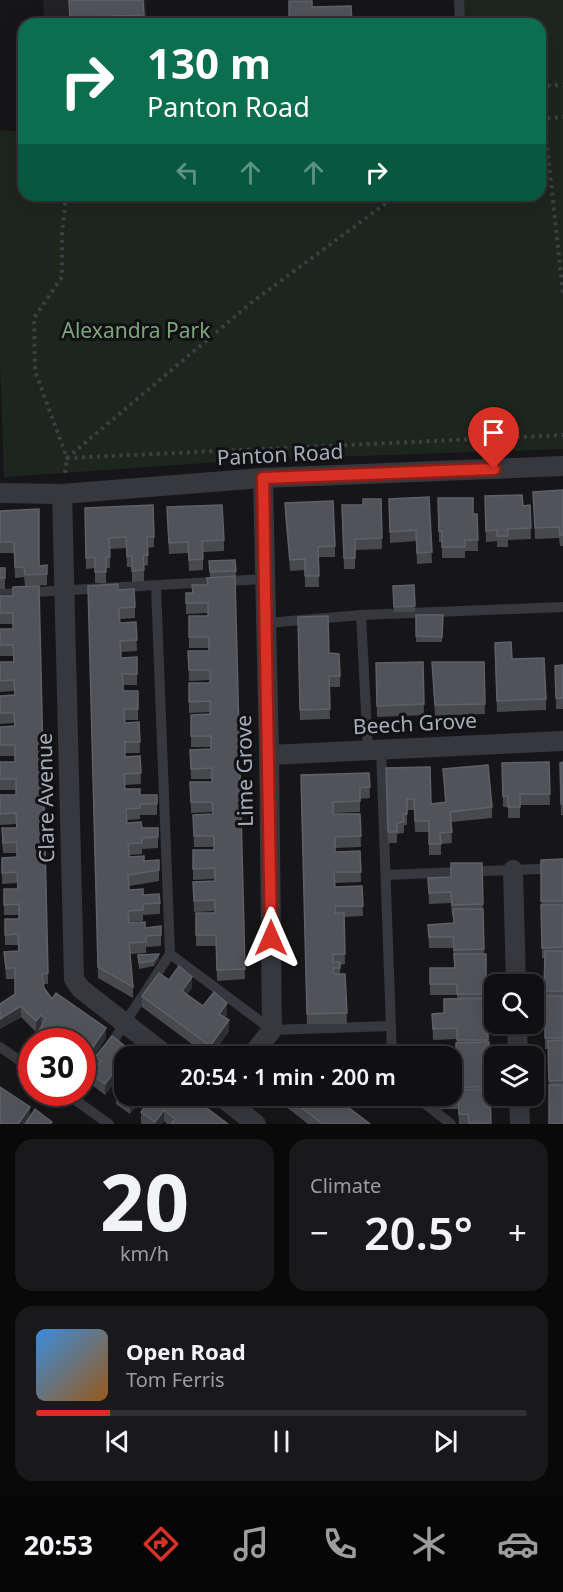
<!DOCTYPE html>
<meta charset="utf-8">
<style>
body{margin:0;font-family:"Noto Sans",sans-serif;background:#19191b;color:#f1f3f6;height:100vh;display:flex;flex-direction:column;font-size:22px;white-space:nowrap}
*{box-sizing:border-box;margin:0}
p{font-size:20px;color:#9c9d9f}
.icon{flex:none;width:33px;height:33px;fill:none;stroke:currentColor;stroke-width:2;stroke-linecap:round;stroke-linejoin:round}
.map{position:relative;height:1124px;overflow:hidden}
.sheet{display:flex;flex-direction:column;gap:15px;padding:15px;background:#09090a;flex:1}
.sheet>*{flex:none}
.hud{position:absolute;left:18px;top:18px;width:528px;height:183px;border-radius:18px;box-shadow:0 6px 24px #0002,0 0 0 2px #303032;background:#0b6e4f;color:#fff;overflow:hidden}
.controls{position:absolute;left:484px;top:974px;display:grid;gap:12px}
.controls a{display:grid;place-items:center;width:60px;height:60px;border-radius:12px;background:#101012;box-shadow:0 6px 24px #0002,0 0 0 2px #303032;font-size:30px}
.speed{position:absolute;left:18px;top:1028px;display:flex;gap:12px;font-size:30px;font-weight:700;text-align:center}
.speed>*{display:grid;place-content:center;width:78px;height:78px;border-radius:50%;background:#101012;box-shadow:0 6px 24px #0002,0 0 0 2px #303032;line-height:1}
.speed .limit{border:9px solid #d22;background:#fff;color:#111}
.pin{position:absolute;display:grid;place-items:center;width:51px;height:51px;color:#fff;margin:-62px -26px;border-radius:50% 50% 50% 0;rotate:-45deg;box-shadow:0 0 6px #0007}
.pin .icon{rotate:45deg}
.me{position:absolute;width:66px;margin:-33px;rotate:0deg;stroke-linejoin:round;filter:drop-shadow(0 0 4px #0008)}
.turn{display:flex;align-items:center;gap:21px;height:126px;padding:0 30px;font-size:27px}
.turn .icon{width:78px;height:78px;stroke-width:2.5}
.turn b{display:block;font-size:42px;line-height:51px}
.lanes{display:flex;align-items:center;height:57px;padding:0 30px;background:#0003;justify-content:center;gap:30px;direction:ltr}
.lanes .off{opacity:.35}
.big{font-size:45px;font-weight:600;line-height:1.1}
.sheet .widget{flex:1;display:flex;flex-direction:column;justify-content:center;gap:9px;min-width:0;padding:0 21px;border-radius:18px;background:#19191b}
.sheet .dial{align-items:center;gap:0}
.dial b{font-size:78px;line-height:1}
.song{display:flex;align-items:center;gap:18px}
.cover{width:72px;height:72px;border-radius:9px;background:linear-gradient(135deg,hsl(210 70% 55%),hsl(30 70% 35%))}
.played{height:6px;border-radius:3px;background:linear-gradient(90deg,#d93025 15%,#303032 15%)}
.keys{display:flex;justify-content:space-around;direction:ltr}
.heat{display:flex;justify-content:space-between;align-items:center;font-size:33px;direction:ltr}
.sheet .tiles{flex:1;display:grid;gap:15px;grid-template-columns:1fr 1fr}
.widget:last-child{grid-column:span 2}
.trip{position:absolute;left:114px;top:1046px;width:348px;height:60px;border-radius:18px;background:#101012;box-shadow:0 6px 24px #0002,0 0 0 2px #303032;font-weight:600;line-height:60px;text-align:center}
.dock{display:flex;height:96px;justify-content:space-around;align-items:center;background:#060607;color:#9c9d9f}
.dock .icon{width:42px;height:42px}
.dock .on{color:#d93025}
.dock b{font-size:27px;color:#f1f3f6}
.map>svg:first-child{display:block}
</style>
<div class="map">
<svg width="563" height="1124" viewBox="0 0 563 1124">
<rect width="100%" height="100%" fill="#161618"/>
<!-- built -->
<polygon fill="#222225" points="43,0 146,0 147,24 44,24"/>
<!-- green -->
<polygon fill="#1d261e" points="459,0 563,0 563,449 249,460 4,477 0,362 0,130 24,132 24,195 540,195 540,24 460,24"/>
<g fill="none" stroke-linecap="round" stroke-linejoin="round">
<!-- path -->
<g stroke="#3c3f44" stroke-width="4" stroke-dasharray="3 4.5" stroke-linecap="butt">
<polyline points="540,86 563,85"/>
<polyline points="544,118 563,293"/>
<polyline points="540,119 563,117"/>
<polyline points="66,195 62,233 62,277 34,318 35,371 67,458 563,435"/>
<polyline points="143,195 144,195"/>
<polyline points="65,473 67,458 251,303 397,195"/>
</g>
<!-- service -->
<g stroke="#37383d" stroke-width="10">
<polyline points="459,0 460,24"/>
<polyline points="0,594 266,579"/>
<polyline points="361,615 368,750"/>
<polyline points="267,623 361,615 563,607"/>
<polyline points="381,749 392,1056"/>
<polyline points="386,875 563,868"/>
<polyline points="170,954 272,1030 391,1026"/>
<polyline points="0,1047 32,1069"/>
<polyline points="82,1089 170,954 156,586"/>
<polyline points="64,1092 109,1124"/>
<polyline points="414,1095 451,1124"/>
</g>
<!-- minor -->
<g stroke="#37383d" stroke-width="20">
<polyline points="0,493 62,494 263,478 563,466"/>
<polyline points="62,494 74,979 81,989 167,1056"/>
<polyline points="269,755 563,741"/>
<polyline points="513,870 516,984"/>
<polyline points="517,1023 518,1056"/>
<polyline points="251,1056 272,1030 269,755 263,478"/>
<polyline points="219,1095 256,1124"/>
<polyline points="519,1095 520,1124"/>
</g>
</g>
<!-- wall -->
<g fill="#47494d">
<polygon points="69,0 143,0 144,24 69,24"/>
<polygon points="563,490 563,546 560,546 559,538 535,539 533,492"/>
<polygon points="485,496 523,506 530,505 531,539 508,540 508,547 497,547 497,541 486,542"/>
<polygon points="429,497 432,563 417,564 416,541 390,543 389,499"/>
<polygon points="438,498 473,514 477,514 478,551 465,551 465,558 442,558 442,542 439,542"/>
<polygon points="381,499 382,549 355,550 355,569 344,569 342,505 363,505"/>
<polygon points="285,503 335,546 335,557 318,557 319,587 305,587 305,570 290,571 285,514"/>
<polygon points="85,508 154,537 154,547 148,548 148,565 144,566 144,581 132,582 132,567 127,567 126,548 110,549 110,568 106,568 106,583 95,583 95,568 86,569"/>
<polygon points="0,511 39,566 47,565 47,585 25,586 24,577 15,578 14,553 0,553"/>
<polygon points="167,518 224,540 224,551 203,552 203,570 189,571 188,553 169,554"/>
<polygon points="209,561 236,571 236,576 235,577 245,979 217,981 216,946 196,946 196,913 215,913 215,911 194,912 193,882 215,881 215,879 193,880 193,850 214,850 214,847 194,847 193,815 212,814 212,812 191,813 190,782 212,782 212,779 191,779 190,750 211,749 211,747 191,747 191,715 210,714 210,712 189,713 189,683 210,683 210,680 189,681 188,651 209,651 209,648 189,648 189,616 208,616 208,613 186,614 186,593 192,593 207,585 210,578"/>
<rect x="0" y="568" width="5" height="21"/>
<polygon points="414,585 415,612 394,612 393,586"/>
<polygon points="88,586 118,590 135,607 135,618 120,619 120,623 136,622 137,651 120,652 121,658 137,657 137,685 123,685 123,691 138,691 138,720 124,720 125,723 139,722 140,753 125,753 125,757 140,756 141,784 124,785 125,789 140,795 157,795 157,815 140,815 140,819 127,820 127,823 142,828 158,828 158,848 142,849 142,854 129,855 129,857 144,861 159,860 159,881 129,886 129,890 143,895 160,903 160,914 143,915 143,921 129,922 129,923 145,928 161,926 161,946 146,947 146,953 130,954 133,987 133,998 98,978"/>
<polygon points="0,596 13,596 48,973 48,984 44,984 44,988 52,999 106,1038 91,1061 87,1058 82,1041 38,1041 38,1032 41,1026 36,1032 21,1017 0,1029 0,1004 15,994 15,979 6,979 4,952 18,951 18,945 5,945 5,927 19,919 19,915 4,915 4,889 18,889 17,883 2,884 2,858 17,857 17,853 3,853 2,839 2,828 16,828 16,824 0,825 0,795 16,795 16,790 0,790 0,762 15,762 15,756 0,756 0,727 14,727 14,723 0,724 0,696 14,695 14,691 0,692 0,662 13,662 13,656 0,656 0,629 13,629 13,624 0,624"/>
<polygon points="416,615 443,615 442,642 416,642"/>
<polygon points="298,617 329,653 340,676 340,687 329,687 330,719 300,720"/>
<polygon points="495,654 512,659 546,699 546,710 497,712"/>
<polygon points="423,662 424,715 377,717 376,663"/>
<polygon points="432,662 484,662 485,714 435,716"/>
<polygon points="563,665 563,709 556,709 555,666"/>
<polygon points="549,762 550,805 520,805 520,818 508,818 508,807 503,807 502,763"/>
<polygon points="563,762 563,815 561,815 560,774"/>
<polygon points="443,769 492,807 492,818 451,822 452,843 441,844 441,855 429,855 429,832 415,832 414,810 407,810 407,825 404,825 404,833 397,834 397,843 388,843 386,779 431,804 445,802"/>
<polygon points="369,773 370,798 360,799 360,812 333,813 333,814 360,814 361,847 335,848 335,852 360,851 361,882 335,883 335,887 362,886 363,916 344,917 345,964 340,965 340,974 345,974 347,1024 307,1024 301,775"/>
<polygon points="563,859 563,1124 549,1092 548,1049 545,1049 545,958 542,958 541,860"/>
<polygon points="482,863 484,954 486,954 486,998 488,998 488,1042 489,1042 491,1124 459,1124 458,1109 439,1109 439,1107 435,1107 435,1095 452,1095 452,1058 456,1057 457,1039 433,1040 432,1014 444,1013 457,999 457,995 430,995 430,968 454,968 454,961 453,948 429,948 428,925 454,923 453,916 452,916 451,903 429,904 428,878 451,877"/>
<polygon points="138,955 159,959 154,966 139,969"/>
<polygon points="169,980 192,988 187,994 203,1006 227,1014 225,1017 229,1031 211,1056 208,1056 142,1007 142,996"/>
<polygon points="124,1056 124,1095 189,1095 228,1124 167,1124 164,1121 162,1124 142,1124 141,1123 141,1112 145,1107 139,1102 130,1114 116,1104 116,1093 120,1088 114,1083 105,1095 92,1085 92,1074 96,1068 95,1057"/>
<polygon points="271,1095 332,1095 370,1124 308,1124"/>
</g>
<!-- shaded-wall -->
<g fill="#2f3033">
<polygon points="159,954 159,959 154,966 154,961"/>
<polygon points="192,977 192,988 182,1001 182,991"/>
<polygon points="227,1003 227,1014 219,1024 219,1014"/>
<polygon points="21,1006 21,1017 0,1029 0,1019"/>
<polygon points="41,1015 41,1026 36,1032 36,1021"/>
<polygon points="229,1020 229,1031 210,1056 210,1046"/>
<polygon points="106,1028 106,1038 91,1061 91,1050"/>
<polygon points="60,1029 60,1040 53,1041"/>
<polygon points="87,1047 87,1058 82,1064 82,1053"/>
<polygon points="114,1072 114,1083 105,1095 105,1084"/>
<polygon points="136,1095 139,1095 139,1102 130,1114 130,1103"/>
<polygon points="30,1107 30,1118 25,1124 18,1124"/>
<polygon points="164,1110 164,1121 162,1124 155,1124 155,1122"/>
</g>
<!-- building -->
<g fill="#525359" stroke="#5f6168" stroke-width="1.5">
<polygon points="69,0 143,0 144,15 70,18"/>
<polygon points="289,1 312,1 312,7 351,6 352,24 289,24"/>
<polygon points="563,490 563,535 560,535 559,527 535,528 533,492"/>
<polygon points="522,495 523,506 530,505 531,528 507,529 508,536 497,536 497,530 486,531 485,496"/>
<polygon points="429,497 432,552 417,553 416,530 390,532 389,499"/>
<polygon points="438,498 473,498 473,514 477,514 478,540 465,540 465,547 442,547 442,531 439,531"/>
<polygon points="363,499 381,499 382,538 355,539 355,558 344,558 342,505 363,505"/>
<polygon points="333,501 335,546 318,547 319,576 305,576 305,559 290,560 285,503"/>
<polygon points="153,505 154,537 147,537 148,555 143,555 144,570 132,571 132,556 127,556 126,537 109,538 110,557 106,557 106,572 95,572 95,557 86,558 85,508"/>
<polygon points="222,505 224,540 202,541 203,559 189,560 188,542 169,543 167,507"/>
<polygon points="39,509 39,566 47,565 47,574 25,575 24,567 15,567 14,542 0,542 0,511"/>
<polygon points="235,560 236,571 210,572 209,561"/>
<rect x="0" y="568" width="5" height="10"/>
<polygon points="235,576 245,969 217,970 216,935 196,935 196,913 215,913 215,900 194,901 193,882 215,881 215,868 193,869 193,850 214,850 214,836 194,836 193,815 213,814 212,802 191,802 190,782 212,782 212,768 191,769 190,750 211,749 211,736 191,736 191,715 210,714 210,701 189,702 189,683 210,683 210,670 189,670 188,651 209,651 209,637 189,637 189,616 208,616 208,603 186,603 186,593 193,593 192,585 208,585 207,578"/>
<polygon points="118,584 118,590 134,589 135,607 119,608 119,615 120,623 136,622 137,640 120,641 121,658 137,657 137,674 122,674 123,683 123,691 138,691 138,709 124,709 124,717 125,723 139,722 140,742 125,742 125,757 140,756 141,773 124,774 125,789 140,789 140,795 157,795 157,804 140,804 140,808 126,809 127,823 141,822 142,828 158,828 158,837 142,838 142,843 128,844 129,857 144,856 144,861 159,860 159,870 128,875 129,890 143,889 143,895 159,894 160,903 143,904 143,910 128,911 129,923 145,922 145,928 161,926 161,935 146,936 146,942 129,943 133,987 98,967 88,586"/>
<polygon points="414,585 415,606 394,607 393,586"/>
<polygon points="39,586 48,973 42,974 44,988 52,999 56,993 106,1028 91,1050 87,1047 82,1053 82,1041 69,1041 72,1037 60,1029 53,1041 50,1041 38,1032 46,1019 41,1015 36,1021 21,1006 0,1019 0,1004 15,994 15,968 6,968 4,952 19,951 18,934 5,935 5,919 19,919 19,904 4,905 4,889 18,889 17,872 2,873 2,858 17,857 17,842 3,843 2,828 17,828 16,813 0,814 0,795 16,795 16,779 0,779 0,762 15,762 15,745 0,745 0,727 15,726 14,713 0,713 0,696 15,695 14,680 0,681 0,662 14,662 13,645 0,645 0,629 13,629 13,613 0,613 0,596 13,596 13,587"/>
<polygon points="416,615 443,615 442,637 416,636"/>
<polygon points="328,616 329,653 339,654 340,676 329,676 330,709 300,710 298,617"/>
<polygon points="511,642 512,659 544,658 546,699 497,701 495,643"/>
<polygon points="423,662 424,704 377,706 376,663"/>
<polygon points="432,662 484,662 485,704 435,705"/>
<polygon points="563,665 563,698 556,698 555,666"/>
<polygon points="549,762 550,794 520,794 520,807 508,807 508,796 503,796 502,763"/>
<polygon points="563,762 563,804 561,804 560,763"/>
<polygon points="488,765 492,807 450,812 452,832 440,833 441,844 429,844 429,821 415,821 414,799 407,799 407,814 403,814 404,822 397,823 397,832 388,832 386,768 430,767 431,804 446,802 443,769"/>
<polygon points="369,773 370,787 360,788 360,801 333,802 333,814 360,814 361,836 335,837 335,852 360,851 361,872 334,872 335,887 362,886 363,906 335,906 335,913 344,913 345,954 333,954 333,962 340,962 340,968 333,968 334,974 345,974 347,1013 307,1014 301,775"/>
<polygon points="563,859 563,901 541,901 541,860"/>
<polygon points="451,863 482,863 483,904 452,905 451,892 429,893 428,878 451,877"/>
<polygon points="541,905 563,905 563,947 542,948"/>
<polygon points="453,909 483,909 484,949 454,950 453,937 429,937 428,925 454,923"/>
<polygon points="545,951 563,951 563,991 544,991"/>
<polygon points="159,954 154,961 139,963 138,955"/>
<polygon points="454,954 486,954 486,994 457,994 457,984 430,984 430,968 455,968"/>
<polygon points="179,966 192,977 182,991 203,1006 214,992 227,1003 219,1014 229,1020 210,1046 142,996 159,973 169,980"/>
<rect x="545" y="996" width="18" height="42"/>
<polygon points="488,998 488,1040 457,1040 457,1028 433,1029 432,1014 444,1013 444,999"/>
<polygon points="112,1036 138,1056 124,1056 124,1080 114,1072 105,1084 92,1074 101,1061 95,1057"/>
<polygon points="563,1040 563,1080 549,1081 548,1041"/>
<polygon points="489,1042 490,1086 452,1088 452,1058 456,1057 456,1043"/>
<polygon points="124,1082 124,1095 136,1095 130,1103 116,1093"/>
<rect x="549" y="1085" width="14" height="39"/>
<polygon points="0,1087 30,1107 18,1124 2,1124 0,1123"/>
<polygon points="490,1089 491,1123 469,1123 468,1114 459,1114 458,1098 439,1098 439,1096 435,1096 435,1095 452,1095 452,1090"/>
<polygon points="144,1095 189,1095 228,1124 171,1124 175,1119 164,1110 155,1122 141,1112 150,1100"/>
<polygon points="285,1095 332,1095 370,1124 323,1124"/>
<polygon points="35,1109 52,1122 50,1124 25,1124"/>
</g>
<g fill="none" stroke-linecap="round" stroke-linejoin="round">
<!-- route casing -->
<g stroke="#8d1f18" stroke-width="15">
<polyline id="route" points="271,938 263,478 494,469"/>
</g>
<!-- route -->
<use href="#route" stroke="#d93025" stroke-width="10"/>
</g>
<g text-anchor="middle" stroke-width="6" stroke-linejoin="round" paint-order="stroke">
<!-- park labels -->
<g font-size="21" fill="#7da57d" stroke="#111113">
<text x="136" y="338">Alexandra Park</text>
</g>
<!-- street labels -->
<g font-size="21" fill="#a7adb9" stroke="#111113">
<text transform="translate(280 455) rotate(-3)" y="7">Panton Road</text>
<text transform="translate(415 724) rotate(-3)" y="7">Beech Grove</text>
<text transform="translate(245 771) rotate(-91)" y="7">Lime Grove</text>
<text transform="translate(46 798) rotate(-91)" y="7">Clare Avenue</text>
</g>
</g>
</svg>
<div class="controls">
<a><svg class="icon" aria-label="search" viewBox="0 0 24 24"><circle cx="10" cy="10" r="6"/><path d="M15 15l6 6"/></svg></a>
<a><svg class="icon" aria-label="layers" viewBox="0 0 24 24"><path d="M12 4l9 5-9 5-9-5zM3 14l9 5 9-5"/></svg></a>
</div>
<div class="speed"><div class="limit">30</div></div>
<div class="pin" style="left:494px;top:469px;background:#d93025"><svg class="icon" aria-label="arrive" viewBox="0 0 24 24"><path d="M6 21V4h12l-3 4 3 4H6"/></svg></div>
<svg class="me" style="left:271px;top:938px" viewBox="-20 -20 40 40"><path d="M0-17L14 15 0 8-14 15z" fill="#d93025" stroke="#fff" stroke-width="4"/></svg>
<div class="trip">20:54 · 1 min · 200 m</div>
<div class="hud">
<div class="turn"><svg class="icon" aria-label="right" viewBox="0 0 24 24"><path d="M7 20v-9h11M14 6l5 5-5 5"/></svg><div><b>130 m</b>Panton Road</div></div>
<div class="lanes"><svg class="icon off" aria-label="left" viewBox="0 0 24 24"><path d="M17 20v-9H6M10 6l-5 5 5 5"/></svg><svg class="icon off" aria-label="ahead" viewBox="0 0 24 24"><path d="M12 20V5M6 11l6-6 6 6"/></svg><svg class="icon off" aria-label="ahead" viewBox="0 0 24 24"><path d="M12 20V5M6 11l6-6 6 6"/></svg><svg class="icon" aria-label="right" viewBox="0 0 24 24"><path d="M7 20v-9h11M14 6l5 5-5 5"/></svg></div>
</div>
</div>
<section class="sheet">
<div class="tiles">
<div class="widget dial"><b>20</b><p>km/h</p></div>
<div class="widget"><p>Climate</p>
<div class="heat"><a>−</a><b class="big">20.5°</b><a>+</a></div>
</div>
<div class="widget">
<div class="song"><i class="cover"></i><div><b>Open Road</b><p>Tom Ferris</p></div></div>
<div class="played"></div>
<div class="keys"><svg class="icon" aria-label="previous" viewBox="0 0 24 24"><path d="M18 5L8 12l10 7zM5 5v14"/></svg><svg class="icon" aria-label="pause" viewBox="0 0 24 24"><path d="M8 5v14M16 5v14"/></svg><svg class="icon" aria-label="next" viewBox="0 0 24 24"><path d="M6 5l10 7-10 7zM19 5v14"/></svg></div>
</div>
</div>
</section>
<nav class="dock">
<b>20:53</b>
<svg class="icon on" aria-label="directions" viewBox="0 0 24 24"><path d="M12 3l9 9-9 9-9-9zM9 14v-3h6M13 9l2 2-2 2"/></svg>
<svg class="icon" aria-label="music" viewBox="0 0 24 24"><path d="M9 18V5l10-2v13"/><circle cx="6" cy="18" r="3"/><circle cx="16" cy="16" r="3"/></svg>
<svg class="icon" aria-label="phone" viewBox="0 0 24 24"><path d="M5 4h4l2 5-3 2q2 4 5 5l2-3 5 2v4C11 20 4 13 5 4z"/></svg>
<svg class="icon" aria-label="climate" viewBox="0 0 24 24"><path d="M12 3v18M4 7l16 10M4 17L20 7"/></svg>
<svg class="icon" aria-label="car" viewBox="0 0 24 24"><path d="M5 17H2v-5l4-1 3-4h7l3 4 3 1v5h-3M9 17h6M6 11h13"/><circle cx="7" cy="17" r="2"/><circle cx="17" cy="17" r="2"/></svg>
</nav>
